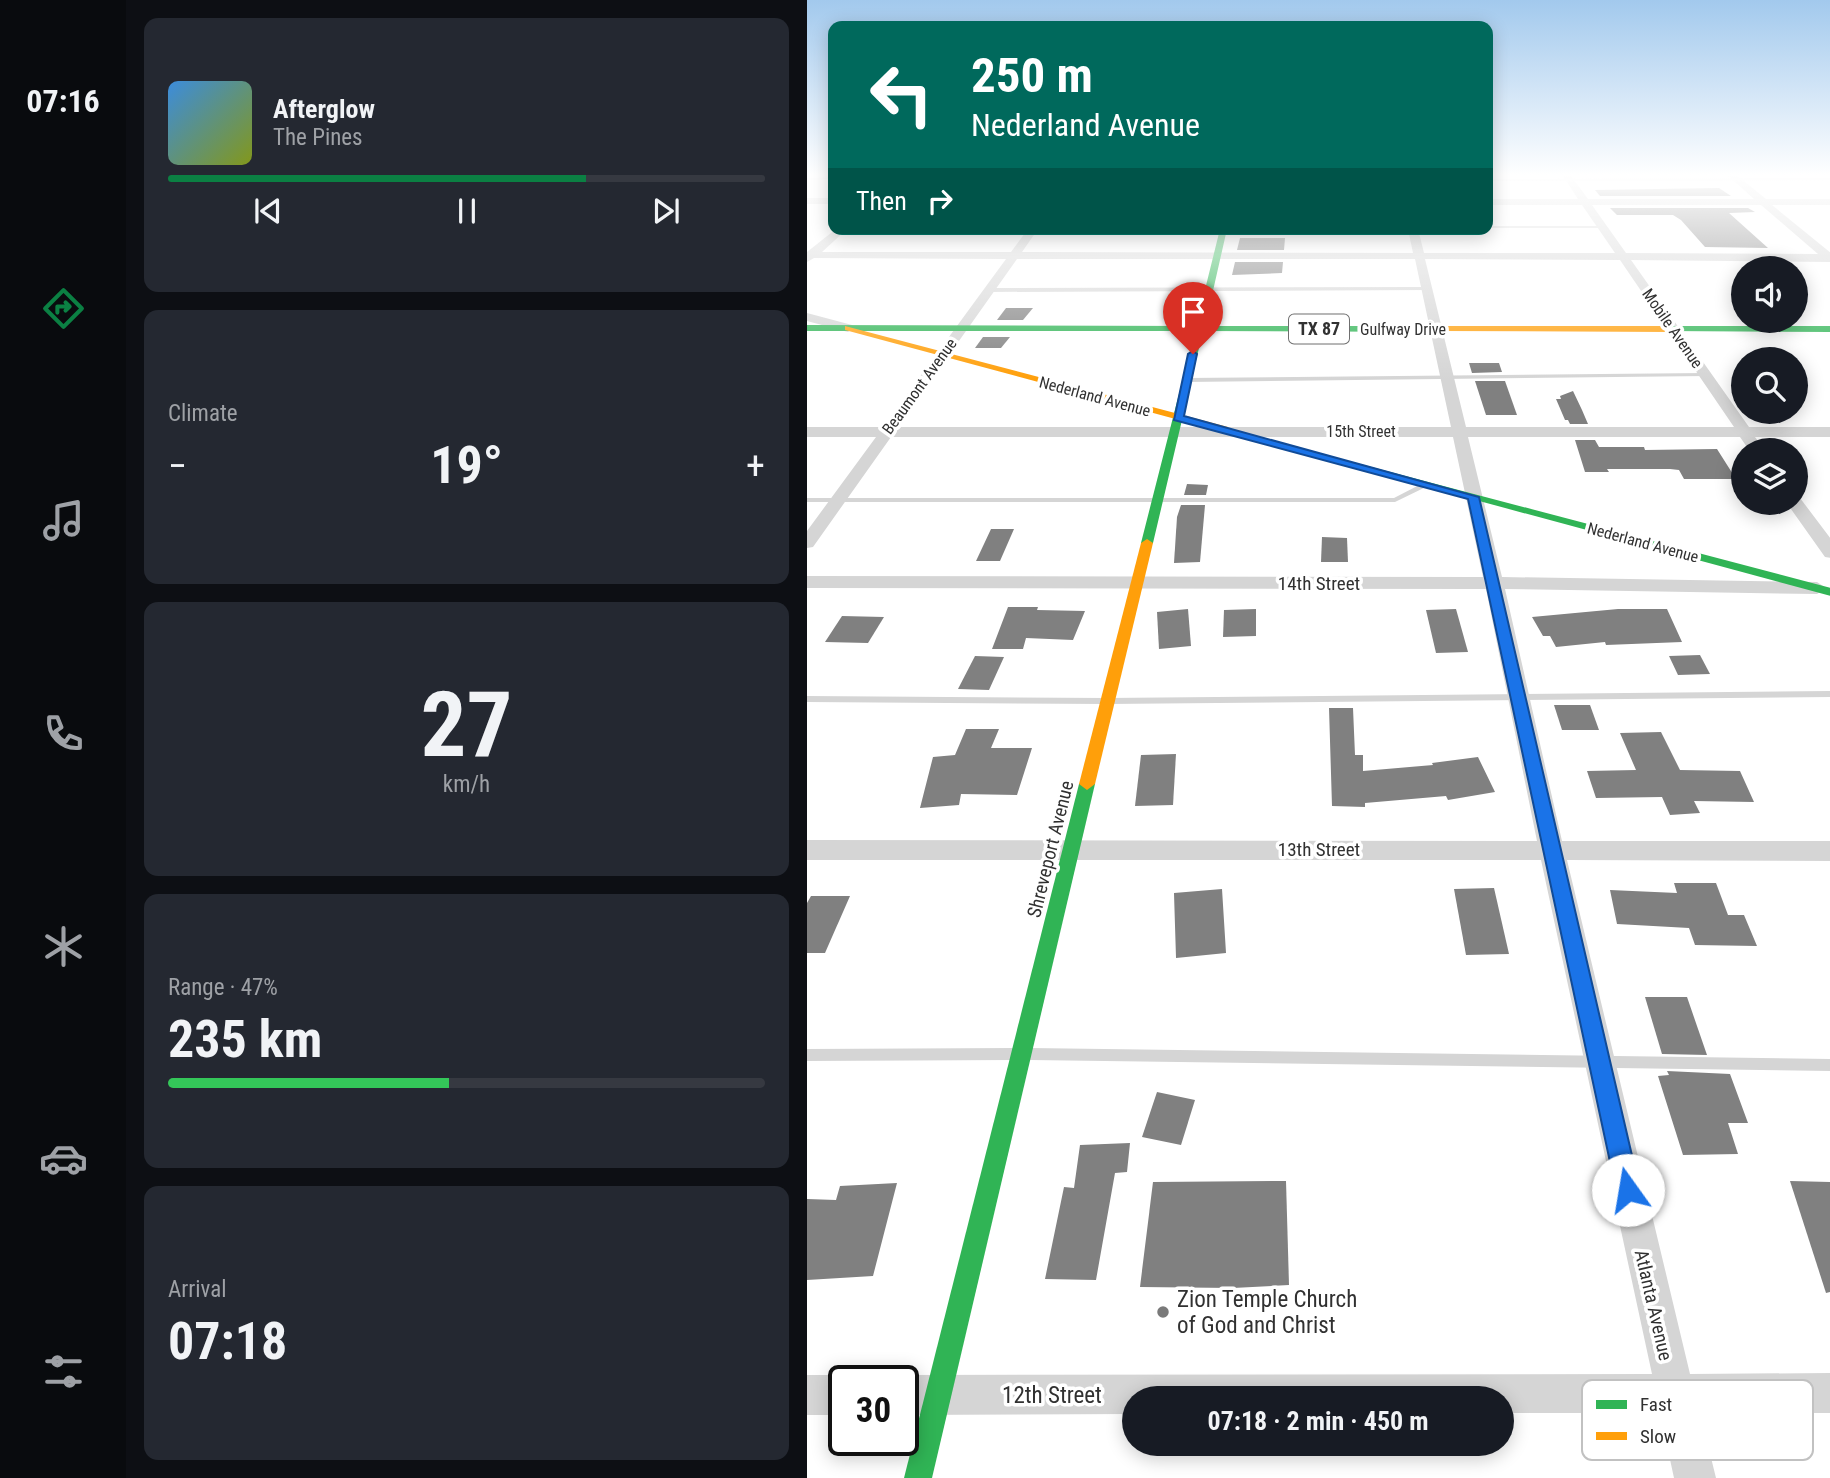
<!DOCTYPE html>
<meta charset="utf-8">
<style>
body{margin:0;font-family:"Roboto Condensed",sans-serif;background:#242831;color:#f1f3f6;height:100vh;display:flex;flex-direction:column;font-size:26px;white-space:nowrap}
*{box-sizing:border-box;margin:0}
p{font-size:23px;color:#9ea1a6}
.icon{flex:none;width:38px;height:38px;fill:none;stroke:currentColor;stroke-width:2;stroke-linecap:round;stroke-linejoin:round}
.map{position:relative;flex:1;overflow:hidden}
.drawer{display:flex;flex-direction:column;gap:18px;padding:18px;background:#0d0f14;width:681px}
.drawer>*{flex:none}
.guide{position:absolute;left:21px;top:21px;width:665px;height:214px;border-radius:14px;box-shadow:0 4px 18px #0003;background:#00695c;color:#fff;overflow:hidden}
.buttons{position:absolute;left:924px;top:256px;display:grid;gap:14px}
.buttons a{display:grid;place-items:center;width:77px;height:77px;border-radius:50%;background:#171b24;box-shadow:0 4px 18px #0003;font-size:35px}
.speed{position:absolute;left:21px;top:1365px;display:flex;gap:14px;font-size:35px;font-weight:700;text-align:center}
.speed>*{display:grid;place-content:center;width:91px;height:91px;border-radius:50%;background:#171b24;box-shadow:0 4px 18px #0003;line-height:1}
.speed .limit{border:4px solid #111;border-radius:10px;background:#fff;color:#111}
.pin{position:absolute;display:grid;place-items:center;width:60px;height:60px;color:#fff;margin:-72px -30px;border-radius:50% 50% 50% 0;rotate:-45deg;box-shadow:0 0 7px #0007}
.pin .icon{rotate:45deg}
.me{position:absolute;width:77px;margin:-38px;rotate:347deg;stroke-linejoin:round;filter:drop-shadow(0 0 5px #0008)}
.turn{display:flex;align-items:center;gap:24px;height:147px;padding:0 28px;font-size:32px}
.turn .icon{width:91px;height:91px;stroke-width:2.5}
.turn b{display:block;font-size:49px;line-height:60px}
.then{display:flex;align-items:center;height:66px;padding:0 28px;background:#0003;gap:14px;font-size:26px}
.big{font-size:52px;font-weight:700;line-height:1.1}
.drawer .card{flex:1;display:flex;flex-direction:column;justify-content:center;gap:10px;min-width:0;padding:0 24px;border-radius:14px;background:#242831}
.drawer .dial{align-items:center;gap:0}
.dial b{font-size:91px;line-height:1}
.song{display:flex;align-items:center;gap:21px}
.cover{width:84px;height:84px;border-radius:10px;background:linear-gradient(135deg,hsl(210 70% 55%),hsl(70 70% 35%))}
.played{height:7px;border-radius:4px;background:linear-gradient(90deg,#0b8043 70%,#363941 70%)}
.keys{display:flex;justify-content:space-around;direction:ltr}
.heat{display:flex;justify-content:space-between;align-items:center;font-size:38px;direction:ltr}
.charge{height:10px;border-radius:5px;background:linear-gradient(90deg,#34c759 47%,#363941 0)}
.trip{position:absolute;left:315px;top:1386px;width:392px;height:70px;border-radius:35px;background:#171b24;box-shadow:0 4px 18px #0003;font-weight:700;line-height:70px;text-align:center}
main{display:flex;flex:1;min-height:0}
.tab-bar{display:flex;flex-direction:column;width:126px;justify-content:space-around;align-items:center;background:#090b0e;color:#9ea1a6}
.tab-bar .icon{width:49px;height:49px}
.tab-bar .on{color:#0b8043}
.tab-bar b{font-size:32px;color:#f1f3f6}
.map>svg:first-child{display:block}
</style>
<main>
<nav class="tab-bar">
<b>07:16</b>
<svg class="icon on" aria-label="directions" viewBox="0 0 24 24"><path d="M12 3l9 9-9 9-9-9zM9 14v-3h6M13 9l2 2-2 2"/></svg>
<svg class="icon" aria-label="music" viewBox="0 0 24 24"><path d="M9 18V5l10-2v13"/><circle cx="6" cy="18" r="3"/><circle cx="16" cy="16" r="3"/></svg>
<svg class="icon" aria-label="phone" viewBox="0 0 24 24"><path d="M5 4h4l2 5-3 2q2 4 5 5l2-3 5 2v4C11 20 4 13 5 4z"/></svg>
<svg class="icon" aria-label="climate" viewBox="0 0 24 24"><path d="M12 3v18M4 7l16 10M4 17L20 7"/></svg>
<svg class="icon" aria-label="car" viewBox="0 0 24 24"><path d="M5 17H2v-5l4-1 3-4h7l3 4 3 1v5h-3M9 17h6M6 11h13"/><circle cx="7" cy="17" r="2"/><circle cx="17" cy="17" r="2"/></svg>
<svg class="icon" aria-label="filters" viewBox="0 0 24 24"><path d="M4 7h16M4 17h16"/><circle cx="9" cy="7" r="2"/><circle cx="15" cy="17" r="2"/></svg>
</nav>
<section class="drawer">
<div class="card">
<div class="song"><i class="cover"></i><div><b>Afterglow</b><p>The Pines</p></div></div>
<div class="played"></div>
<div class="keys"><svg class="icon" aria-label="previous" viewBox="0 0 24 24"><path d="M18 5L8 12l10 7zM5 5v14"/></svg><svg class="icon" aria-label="pause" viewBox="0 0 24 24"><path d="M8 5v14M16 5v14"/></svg><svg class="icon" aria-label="next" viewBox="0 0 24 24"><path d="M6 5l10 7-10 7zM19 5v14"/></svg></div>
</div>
<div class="card"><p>Climate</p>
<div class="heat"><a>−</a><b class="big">19°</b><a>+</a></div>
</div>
<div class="card dial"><b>27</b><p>km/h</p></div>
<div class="card"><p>Range · 47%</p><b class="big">235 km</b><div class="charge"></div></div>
<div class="card"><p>Arrival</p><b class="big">07:18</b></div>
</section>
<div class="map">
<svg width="1024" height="1478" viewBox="0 0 1024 1478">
<rect width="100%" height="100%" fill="#fff"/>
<!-- building -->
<g fill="#808080">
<polygon points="912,188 924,196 793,196 788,190"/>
<polygon points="803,208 941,208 948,212 922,213 961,248 898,247 874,220 866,215 810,215"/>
<polygon points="433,238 478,238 477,250 430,250"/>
<polygon points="428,262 476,262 475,273 425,275"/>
<polygon points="199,308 226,308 216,320 190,320"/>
<polygon points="176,337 203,337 194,348 168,348"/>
<polygon points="662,363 692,363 695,372 665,373"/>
<polygon points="668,381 698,381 710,415 679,415"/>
<polygon points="766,391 775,410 781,424 763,424 761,420 758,420 749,399 754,399 753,396"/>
<polygon points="768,440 788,440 792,447 837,447 838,450 910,449 929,479 877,479 872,470 863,469 800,469 802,472 778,472"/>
<polygon points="380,484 401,485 399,495 377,495"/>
<polygon points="374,505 398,505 393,562 367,563 370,517"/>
<polygon points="184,529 207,529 193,561 169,561"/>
<polygon points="515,537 540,538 541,562 514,562"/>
<polygon points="201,607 231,607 230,610 278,611 266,640 219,638 216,649 185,649"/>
<polygon points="381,609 384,646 352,649 350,612"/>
<polygon points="449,609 449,636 416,637 417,610"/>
<polygon points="649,609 661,652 629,653 619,610"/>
<polygon points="811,609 860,609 875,642 799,645 798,642 749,647 743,636 736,636 725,617"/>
<polygon points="35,616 77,617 61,643 18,642"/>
<polygon points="893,655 903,674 871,675 862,656"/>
<polygon points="168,656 197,657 182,690 151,689"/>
<polygon points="747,705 783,705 792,730 755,730"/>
<polygon points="522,708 546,708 548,755 556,755 556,771 626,765 625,763 671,757 688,792 641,800 639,796 558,803 558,807 525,806"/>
<polygon points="159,729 192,729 184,748 225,748 210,795 154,794 152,805 113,808 126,757 148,755"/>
<polygon points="854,732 873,770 933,771 947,802 887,801 893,813 863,815 855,797 789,798 780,771 829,770 813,733"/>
<polygon points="369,754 366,805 328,806 334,755"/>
<polygon points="867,883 909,883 921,915 937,915 950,946 888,945 882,928 810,924 803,890 870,893"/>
<polygon points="687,888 702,954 659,955 647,889"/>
<polygon points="415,889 419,953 369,958 367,893"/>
<polygon points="4,896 43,896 18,953 0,953 0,903"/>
<polygon points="838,997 880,997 900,1055 855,1054"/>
<polygon points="860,1071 923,1074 941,1123 921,1123 931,1154 876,1155 851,1076 862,1075"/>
<polygon points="350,1092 388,1100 374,1145 335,1137"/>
<polygon points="323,1143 320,1172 308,1173 289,1280 238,1279 257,1187 267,1188 273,1145"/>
<polygon points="479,1181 482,1285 426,1288 333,1287 346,1182"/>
<polygon points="983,1181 1023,1182 1023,1292 1019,1293"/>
<polygon points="90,1183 66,1276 0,1280 0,1199 29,1200 33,1186"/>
</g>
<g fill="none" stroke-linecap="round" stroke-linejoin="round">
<!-- lane -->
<g fill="#d5d5d5" fill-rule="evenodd">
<polygon points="26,177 26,179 0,180 0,178"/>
<polygon points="1024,178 1024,180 681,181 681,179"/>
<polygon points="681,226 796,226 798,227 796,228 681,228"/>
<polygon points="619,287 621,290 182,292 179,290 182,288"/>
<polygon points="898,373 900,374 900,376 379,382 376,380 379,378"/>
<polygon points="618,482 625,484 588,502 0,502 0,498 587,498"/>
<polygon points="1024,691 1024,697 300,704 0,702 0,696 300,698"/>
<polygon points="207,1048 212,1050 214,1054 212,1058 207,1060 0,1061 0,1049"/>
<polygon points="223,1048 1024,1059 1024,1071 223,1060 218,1058 216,1054 218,1050"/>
</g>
<!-- street -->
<g fill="#d5d5d5" fill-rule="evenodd">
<path d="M754 173H762L781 199H947L918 173H927L959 199H1024V205H965L1024 253V262L824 260 942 427H1024V437H948L958 450H942L933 437H661L695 577 1010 582 1019 588 1010 594 698 589 755 841H1024V861L760 860 883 1374 1024 1373V1413H893L909 1478H867L853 1413H695V1398H327V1414L96 1415V1381H83L96 1375 845 1374 734 860H0V840L730 841 679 589 0 588V576L676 577 646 437H84L6 547 0 548V531L69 437H0V427H76L199 259 7 258 0 262V252L29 229H40L15 252H204L221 229H231L215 252 606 253 601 229H611L617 253H808L775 205H681V199H771ZM785 205H954L1011 254 819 253ZM210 259H608L644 427H91ZM618 259 813 260 927 427H659Z"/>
<rect x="0" y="198" width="26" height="6"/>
<polygon points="0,313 45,325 47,328 41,332 0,321"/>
<polygon points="989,497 993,498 1024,539 1024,558 1018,557 979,502 989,502"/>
<polygon points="0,1375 37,1375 50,1381 37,1381 37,1415 0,1415"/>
</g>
<!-- fast -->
<g fill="#30b455" fill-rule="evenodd">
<polygon points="413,229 420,229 398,326 637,326 641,329 637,332 396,331 346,543 340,547 334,543 388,331 0,331 0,325 389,326"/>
<polygon points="862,326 1024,326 1024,332 859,331 859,327"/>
<polygon points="413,427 1024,588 1024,596 413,431"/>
<polygon points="280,778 288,784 125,1478 97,1478 272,784"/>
</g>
<!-- slow -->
<g fill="#ff9f0a" fill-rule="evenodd">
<polygon points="38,326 421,427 422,429 413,431 38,330"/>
<polygon points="637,326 862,326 866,329 862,332 634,331 634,327"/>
<polygon points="340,539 346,543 288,784 280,790 272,784 334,543"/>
</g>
</g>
<!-- sky -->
<linearGradient id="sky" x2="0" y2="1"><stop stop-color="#a2c9ed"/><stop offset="0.46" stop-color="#fff"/><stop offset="1" stop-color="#fff" stop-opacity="0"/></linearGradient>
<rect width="1024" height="380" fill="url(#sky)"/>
<!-- route -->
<polygon fill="#1a73e8" stroke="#114b97" stroke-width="2" points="386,351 390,354 377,416 672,497 833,1190 830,1198 821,1202 813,1198 809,1190 661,499 367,420 381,354"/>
<!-- markers -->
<circle fill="#797979" stroke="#fff" stroke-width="2.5" cx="356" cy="1312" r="7"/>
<g text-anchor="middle" stroke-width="7" stroke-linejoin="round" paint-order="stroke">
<!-- far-street labels -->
<g font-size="16" fill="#313131" stroke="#fff">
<text transform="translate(866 328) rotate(55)" y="6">Mobile Avenue</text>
<text x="596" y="335">Gulfway Drive</text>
<text transform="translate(112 386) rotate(-54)" y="6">Beaumont Avenue</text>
<text transform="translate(288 396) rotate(15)" y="6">Nederland Avenue</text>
<text x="554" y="437">15th Street</text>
<text transform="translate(836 542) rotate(15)" y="6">Nederland Avenue</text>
</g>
<!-- shield labels -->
<rect fill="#fff" stroke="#6f6f6f" stroke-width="2" x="482" y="314.5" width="60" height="29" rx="5"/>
<g font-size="18" font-weight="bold" fill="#313131">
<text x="512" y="335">TX 87</text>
</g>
<!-- street labels -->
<g font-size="19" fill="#313131" stroke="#fff">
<text x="512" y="590">14th Street</text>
<text transform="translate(243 849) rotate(-76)" y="7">Shreveport Avenue</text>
<text x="512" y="856">13th Street</text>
<text transform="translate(847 1305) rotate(77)" y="7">Atlanta Avenue</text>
</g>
<!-- near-poi labels -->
<g font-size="23" fill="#313131" stroke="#fff" text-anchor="start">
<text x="370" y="1307">Zion Temple Church<tspan x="370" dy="26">of God and Christ</tspan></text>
</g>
<!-- near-street labels -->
<g font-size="23" fill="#313131" stroke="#fff">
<text x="245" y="1403">12th Street</text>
</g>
</g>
<!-- legend -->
<rect x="775" y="1380" width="231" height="80" rx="10" fill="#fff" stroke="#c1c1c1" stroke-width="2"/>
<rect x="789" y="1400" width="31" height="9" fill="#30b455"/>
<rect x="789" y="1432" width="31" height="8" fill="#ff9f0a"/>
<g font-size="19" fill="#313131">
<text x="833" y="1411">Fast</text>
<text x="833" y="1443">Slow</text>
</g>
</svg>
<div class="buttons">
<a><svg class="icon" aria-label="sound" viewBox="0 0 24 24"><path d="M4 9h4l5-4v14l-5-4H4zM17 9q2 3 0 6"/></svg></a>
<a><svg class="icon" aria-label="search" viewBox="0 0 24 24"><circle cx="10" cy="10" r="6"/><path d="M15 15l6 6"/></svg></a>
<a><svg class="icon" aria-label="layers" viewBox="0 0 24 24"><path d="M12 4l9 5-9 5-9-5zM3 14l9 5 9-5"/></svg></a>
</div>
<div class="speed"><div class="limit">30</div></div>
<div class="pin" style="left:386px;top:354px;background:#d93025"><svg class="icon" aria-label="arrive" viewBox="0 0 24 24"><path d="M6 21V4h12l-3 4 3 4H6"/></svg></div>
<svg class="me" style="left:821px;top:1190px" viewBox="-20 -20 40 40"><circle r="19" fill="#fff"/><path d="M0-13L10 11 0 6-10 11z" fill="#1a73e8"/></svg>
<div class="trip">07:18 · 2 min · 450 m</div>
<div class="guide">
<div class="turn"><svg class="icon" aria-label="left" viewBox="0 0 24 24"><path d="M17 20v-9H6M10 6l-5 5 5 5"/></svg><div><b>250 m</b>Nederland Avenue</div></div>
<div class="then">Then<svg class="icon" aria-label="right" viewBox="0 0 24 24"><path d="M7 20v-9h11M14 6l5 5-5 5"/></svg></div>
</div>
</div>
</main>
